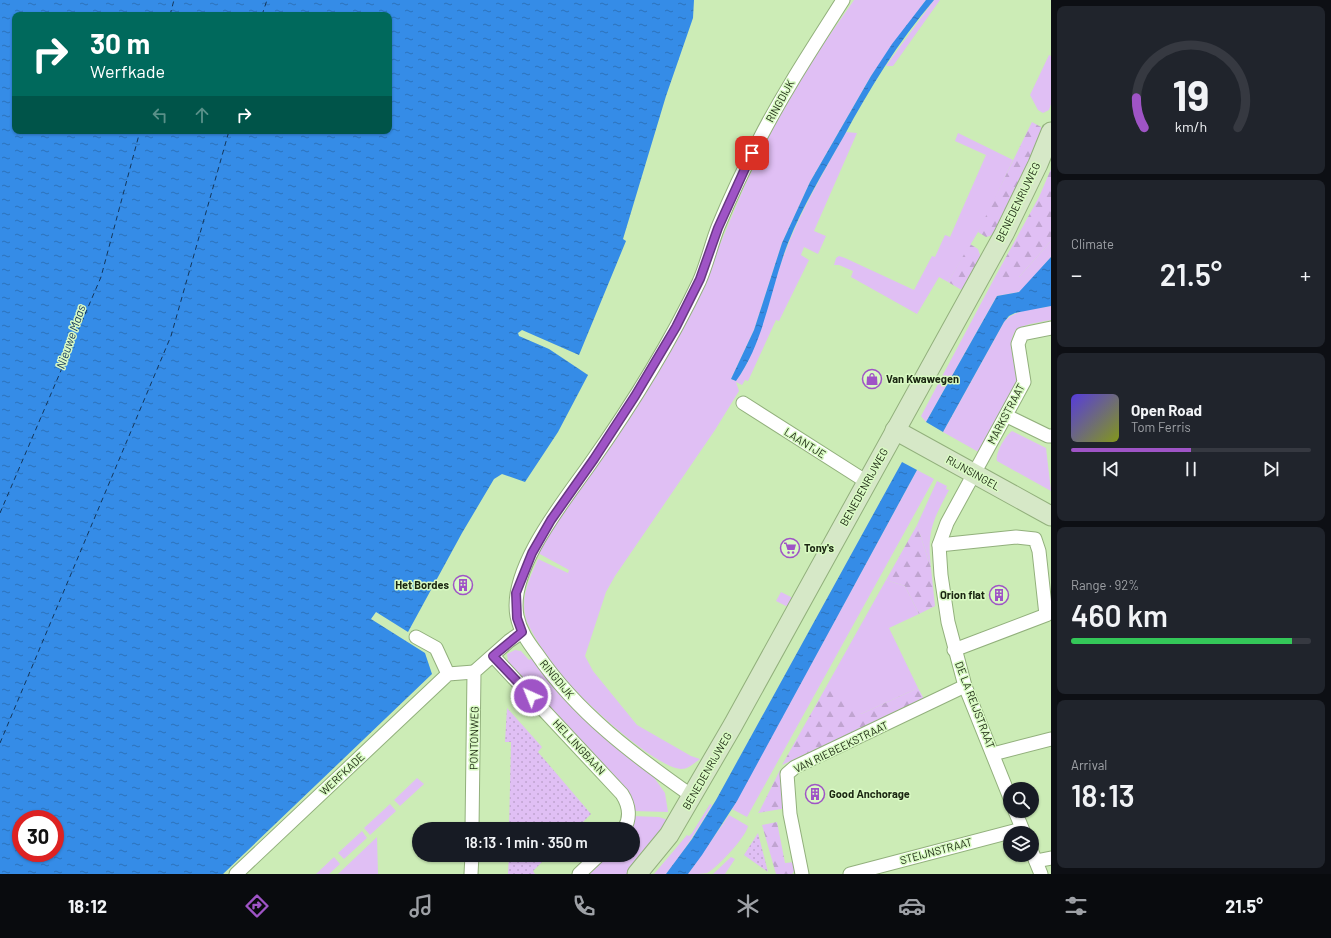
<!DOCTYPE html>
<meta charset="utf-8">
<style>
body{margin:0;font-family:Barlow,sans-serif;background:#20242c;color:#f1f3f6;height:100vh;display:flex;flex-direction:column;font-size:15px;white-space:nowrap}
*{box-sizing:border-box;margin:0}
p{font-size:13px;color:#9ea1a6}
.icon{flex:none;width:22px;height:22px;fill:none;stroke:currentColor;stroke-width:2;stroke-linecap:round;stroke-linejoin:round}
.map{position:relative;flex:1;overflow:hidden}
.side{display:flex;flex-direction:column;gap:6px;padding:6px;background:#0d0f14;width:280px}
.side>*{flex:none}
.top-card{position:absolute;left:12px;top:12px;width:380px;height:122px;border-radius:8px;box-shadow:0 1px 3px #0004;background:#00695c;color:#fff;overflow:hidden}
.controls{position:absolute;left:1003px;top:782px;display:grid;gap:8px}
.controls a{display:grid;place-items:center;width:36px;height:36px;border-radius:50%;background:#171b24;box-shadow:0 1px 3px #0004;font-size:20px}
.speed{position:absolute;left:12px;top:810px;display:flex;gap:8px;font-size:20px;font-weight:700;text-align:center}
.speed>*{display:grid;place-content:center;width:52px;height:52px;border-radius:50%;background:#171b24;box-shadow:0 1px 3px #0004;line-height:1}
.speed .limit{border:6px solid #d22;background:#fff;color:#111}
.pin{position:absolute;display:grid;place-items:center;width:34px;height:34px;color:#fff;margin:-17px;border-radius:8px;box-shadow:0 2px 6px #0006}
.me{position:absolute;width:44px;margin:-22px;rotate:316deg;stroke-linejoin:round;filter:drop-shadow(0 0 3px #0008)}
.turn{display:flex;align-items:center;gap:14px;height:84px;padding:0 12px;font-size:18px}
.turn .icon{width:52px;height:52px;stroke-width:2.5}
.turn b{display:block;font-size:28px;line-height:34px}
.lanes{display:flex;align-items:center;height:38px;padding:0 12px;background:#0003;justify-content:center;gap:20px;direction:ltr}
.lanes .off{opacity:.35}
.big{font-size:30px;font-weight:600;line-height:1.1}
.side .card{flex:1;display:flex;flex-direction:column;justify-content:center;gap:6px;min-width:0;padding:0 14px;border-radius:8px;background:#20242c}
.side .dial{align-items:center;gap:0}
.dial svg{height:104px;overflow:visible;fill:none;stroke:#363941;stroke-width:7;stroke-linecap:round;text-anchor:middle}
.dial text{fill:#f1f3f6;stroke:none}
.song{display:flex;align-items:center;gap:12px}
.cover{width:48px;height:48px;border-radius:6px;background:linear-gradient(135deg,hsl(250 70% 55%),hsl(70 70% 35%))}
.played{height:4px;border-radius:2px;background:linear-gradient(90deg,#9f54c6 50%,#363941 50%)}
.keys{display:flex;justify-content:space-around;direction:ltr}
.heat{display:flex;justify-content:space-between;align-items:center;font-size:22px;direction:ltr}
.charge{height:6px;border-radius:3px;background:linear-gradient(90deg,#34c759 92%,#363941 0)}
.trip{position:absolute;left:412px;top:822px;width:228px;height:40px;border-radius:20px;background:#171b24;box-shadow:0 1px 3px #0004;font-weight:600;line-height:40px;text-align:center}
.tab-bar{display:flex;height:64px;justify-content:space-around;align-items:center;background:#090b0e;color:#9ea1a6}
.tab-bar .icon{width:28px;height:28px}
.tab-bar .on{color:#9f54c6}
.tab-bar b{font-size:18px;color:#f1f3f6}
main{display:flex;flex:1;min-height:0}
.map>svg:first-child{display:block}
</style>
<main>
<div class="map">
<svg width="1051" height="874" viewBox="0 0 1051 874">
<defs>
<pattern id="forest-firs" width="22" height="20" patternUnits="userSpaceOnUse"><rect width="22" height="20" fill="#e0bff4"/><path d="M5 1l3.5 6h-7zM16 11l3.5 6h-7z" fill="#c0a4d0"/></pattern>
<pattern id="park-dots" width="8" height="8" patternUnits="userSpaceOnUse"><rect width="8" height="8" fill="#e0bff4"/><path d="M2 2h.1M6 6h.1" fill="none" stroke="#c0a4d0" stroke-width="1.8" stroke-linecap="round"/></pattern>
<pattern id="water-ripples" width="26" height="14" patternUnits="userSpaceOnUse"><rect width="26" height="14" fill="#358ce7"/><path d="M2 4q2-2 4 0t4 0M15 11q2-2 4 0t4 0" fill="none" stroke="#2c72ba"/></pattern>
</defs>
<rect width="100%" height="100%" fill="#ccecb6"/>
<!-- grass -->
<g fill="#e0bff4">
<path d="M854 0H926L871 76 810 182 782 243 754 330 731 379 736 381C761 346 766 303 781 263 797 217 822 175 846 132L857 133 814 231 826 236 818 254 804 247 801 255 809 260 779 321 776 320 748 381 745 380 742 385 736 382 739 391 715 430 615 576 606 592 585 656 593 671 637 725 691 756 700 759C694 763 689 769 681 769 654 767 581 699 562 676 549 660 536 641 527 622 519 599 529 580 538 559L568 573 569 570 538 553 705 280 745 185 774 126 813 59Z"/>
<polygon points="934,0 940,0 893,66 886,66"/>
<polygon points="1049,55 1051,56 1051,104 1049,110 1043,113 1038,110 1030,95"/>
<polygon points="958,133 1013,160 984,222 948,282 939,277 917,314 851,277 853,271 839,265 834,265 836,258 839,256 845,258 914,290 932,256 935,257 945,235 950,237 986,155 955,141"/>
<polygon points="1051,241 1051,257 1024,288 1019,292 997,296 926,422 921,416 995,277 1019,277"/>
<path d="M1051 306V320C1042 322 1032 323 1024 326 1000 334 1018 366 1017 385L982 454 943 432 1004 322C1015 309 1035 309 1051 306Z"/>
<path d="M1012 431 1046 448 1051 491 997 461C995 453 1005 436 1012 431Z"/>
<polygon points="917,470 934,479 747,817 732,809"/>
<path d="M937 481 947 486 946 489 949 490C932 522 927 531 931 568L917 525Z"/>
<polygon points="886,580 905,586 919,614 889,628 918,688 861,714 826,687"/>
<polygon points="781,592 793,598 788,607 776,601"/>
<polygon points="515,650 521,651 529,660 532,658 569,704 653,776 665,793 668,812 633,811 505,663 508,661 507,654"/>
<polygon points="417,778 424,784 400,806 394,800"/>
<polygon points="390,804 396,811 370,835 364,828"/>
<path d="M710 804 712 805C698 829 684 852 666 874H654L687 835 689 836 692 833Z"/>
<path d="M729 815 748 826C746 837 717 868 707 873 702 874 693 874 688 874Z"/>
<polygon points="632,816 659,817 668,820 631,874 586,874 606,855 633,855 633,829 628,829"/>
<polygon points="362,831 367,838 344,859 338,853"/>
<polygon points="377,837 378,874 338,874"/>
<polygon points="334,857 340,864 329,874 316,874"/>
<polygon points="731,857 735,859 725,874 713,874"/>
</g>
<!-- forest -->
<g fill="url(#forest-firs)">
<polygon points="1032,122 1041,127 1043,132 997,234 986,237 978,232"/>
<polygon points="1051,169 1051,241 1019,277 995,277 1039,197"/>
<polygon points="970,244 978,249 982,261 965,292 948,282"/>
<polygon points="917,525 931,568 935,606 919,614 905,586 886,580"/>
<polygon points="826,687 856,703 861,714 918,688 924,699 782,765"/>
<polygon points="780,770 787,808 758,813 760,810"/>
<polygon points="777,822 785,863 795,862 796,869 792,874 776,874 762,825"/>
</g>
<!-- park -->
<g fill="url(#park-dots)">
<polygon points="507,708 542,747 538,752 591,814 576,829 509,829 511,742 505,742"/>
<polygon points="758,833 768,872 744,855"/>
<polygon points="509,855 549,855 533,871 535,874 508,874"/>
</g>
<!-- water -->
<g fill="url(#water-ripples)" fill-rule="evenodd">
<path d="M0 0H694L693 18 666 96 623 239 626 241 579 355 522 330 518 333 519 336 549 349 588 375 558 432 525 482 502 474 494 479 462 533 408 632 376 612 371 619 425 653 432 674 223 874H0ZM15 15H389V131H15ZM21 819H55V853H21Z"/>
<path d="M926 0H934C898 42 870 88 844 136 824 171 803 205 788 243 770 289 765 341 736 381L731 379 754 330 782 243 810 182 871 76 892 44Z"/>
<polygon points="1051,257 1051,306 1015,313 1009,316 1004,322 943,432 926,422 997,296 1019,292"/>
<polygon points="902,462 917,470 737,801 702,855 688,874 666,874 692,839 716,800"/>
</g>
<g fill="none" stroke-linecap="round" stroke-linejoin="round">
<!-- ferry -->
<g stroke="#14365a" stroke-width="1" stroke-dasharray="5 4" stroke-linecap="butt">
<polyline points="170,15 174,0"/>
<polyline points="262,15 267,0"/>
<polyline points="0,513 101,277 140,131"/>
<polyline points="0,743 171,336 229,131"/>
</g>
<!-- street casing -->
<g stroke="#92b07c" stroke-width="15">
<g id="street">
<polyline points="743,403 867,482"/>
<polyline points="1007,416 1048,436 1051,436"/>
<polyline points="939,545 1016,537 1035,539 1039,551 1046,615 954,650"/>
<polyline points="416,637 436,648 448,674"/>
<path d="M493 656 622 794C629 805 631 818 624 829"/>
<polyline points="993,754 1051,739"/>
<path d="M692 796C635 756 577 713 537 654 528 642 520 631 517 616 508 569 564 501 590 464 631 406 669 345 699 282 707 264 711 245 718 227 730 198 744 168 759 140 784 91 814 46 843 0"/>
<polyline points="1010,798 965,686 948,622 941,575 939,545 947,523 1024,382 1018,344 1022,334 1051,328"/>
<polyline points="1015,811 1024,833"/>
<polyline points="472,829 474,672 509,641 522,632"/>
<polyline points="1032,852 1041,874"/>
<polyline points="1036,861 1051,858"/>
<polyline points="236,874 448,674 474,672"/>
<polyline points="471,874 472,855"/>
<polyline points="579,874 599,855"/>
<polyline points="802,874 790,814 787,774 795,767 965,686"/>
<polyline points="850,874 1022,829"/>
</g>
</g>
<!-- secondary casing -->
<g stroke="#92b07c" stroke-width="21">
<g id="secondary">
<polyline points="895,430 1051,516"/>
<polyline points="637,874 669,835 733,725 1004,234 1038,164 1051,132"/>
</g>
</g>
<!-- street -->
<use href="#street" stroke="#fff" stroke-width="13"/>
<!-- secondary -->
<use href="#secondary" stroke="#d6e8c7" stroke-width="19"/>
</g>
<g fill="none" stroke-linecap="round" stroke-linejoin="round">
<!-- route casing -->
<g stroke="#673781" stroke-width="10">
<polyline id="route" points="531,696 493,656 522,632 517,618 516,593 532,553 551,520 594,459 635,396 676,327 700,279 718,228 752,153"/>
</g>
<!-- route -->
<use href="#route" stroke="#9f54c6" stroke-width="7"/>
</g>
<!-- icons -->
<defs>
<g id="shop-ring" transform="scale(1)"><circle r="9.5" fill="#d9fac3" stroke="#9f54c6" stroke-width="1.5"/><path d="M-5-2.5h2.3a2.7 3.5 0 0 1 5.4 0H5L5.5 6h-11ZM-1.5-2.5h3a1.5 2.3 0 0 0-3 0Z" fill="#9f54c6"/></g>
<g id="supermarket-ring" transform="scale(1)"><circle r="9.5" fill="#d9fac3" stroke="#9f54c6" stroke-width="1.5"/><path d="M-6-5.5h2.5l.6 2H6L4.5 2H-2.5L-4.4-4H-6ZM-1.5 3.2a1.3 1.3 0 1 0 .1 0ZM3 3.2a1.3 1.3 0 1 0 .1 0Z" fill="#9f54c6"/></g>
<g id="building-ring" transform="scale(1)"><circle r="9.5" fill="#d9fac3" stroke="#9f54c6" stroke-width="1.5"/><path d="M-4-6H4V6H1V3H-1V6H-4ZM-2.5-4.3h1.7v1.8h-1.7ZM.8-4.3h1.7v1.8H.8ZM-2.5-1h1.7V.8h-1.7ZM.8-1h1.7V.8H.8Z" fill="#9f54c6"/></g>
</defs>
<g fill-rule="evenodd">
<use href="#shop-ring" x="872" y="379"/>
<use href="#supermarket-ring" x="790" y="548"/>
<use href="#building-ring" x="463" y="585"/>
<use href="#building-ring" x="999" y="595"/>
<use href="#building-ring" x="815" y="794"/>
</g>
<g text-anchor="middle" stroke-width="3" stroke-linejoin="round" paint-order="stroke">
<!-- street labels -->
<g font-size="11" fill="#1a2611" stroke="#d9fac3">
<text transform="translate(780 101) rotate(-61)" y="4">RINGDIJK</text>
<text transform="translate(1018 202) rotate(-64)" y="4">BENEDENRIJWEG</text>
<text transform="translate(1006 414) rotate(-62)" y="4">MARKSTRAAT</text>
<text transform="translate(805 443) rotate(32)" y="4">LAANTJE</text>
<text transform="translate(973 473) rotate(29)" y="4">RIJNSINGEL</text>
<text transform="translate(864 487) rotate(-61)" y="4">BENEDENRIJWEG</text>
<text transform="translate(557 679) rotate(50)" y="4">RINGDIJK</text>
<text transform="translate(975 705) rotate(69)" y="4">DE LA REIJSTRAAT</text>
<text transform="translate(474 738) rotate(-89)" y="4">PONTONWEG</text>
<text transform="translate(579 747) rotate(47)" y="4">HELLINGBAAN</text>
<text transform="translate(841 747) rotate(-26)" y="4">VAN RIEBEEKSTRAAT</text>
<text transform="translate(707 771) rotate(-60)" y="4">BENEDENRIJWEG</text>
<text transform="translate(342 774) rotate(-43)" y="4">WERFKADE</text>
<text transform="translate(936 851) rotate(-15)" y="4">STEIJNSTRAAT</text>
</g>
<!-- poi labels -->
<g font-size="11" font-weight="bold" fill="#1a2611" stroke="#d9fac3" text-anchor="start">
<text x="886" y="383">Van Kwawegen</text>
<text x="804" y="552">Tony's</text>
<text x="449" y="589" text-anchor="end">Het Bordes</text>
<text x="985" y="599" text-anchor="end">Orion flat</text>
<text x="829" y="798">Good Anchorage</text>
</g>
<!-- water labels -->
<g font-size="12" font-style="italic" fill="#14365a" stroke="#d9fac3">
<text transform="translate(71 337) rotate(-71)" y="4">Nieuwe Maas</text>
</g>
</g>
</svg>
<div class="controls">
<a><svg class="icon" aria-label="search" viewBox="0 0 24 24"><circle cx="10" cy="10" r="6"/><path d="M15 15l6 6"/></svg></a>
<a><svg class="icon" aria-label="layers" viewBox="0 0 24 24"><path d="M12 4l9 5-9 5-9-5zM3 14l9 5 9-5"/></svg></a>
</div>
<div class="speed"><div class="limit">30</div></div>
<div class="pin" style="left:752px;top:153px;background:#d93025"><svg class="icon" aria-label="arrive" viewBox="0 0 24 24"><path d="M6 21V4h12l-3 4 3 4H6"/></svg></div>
<svg class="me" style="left:531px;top:696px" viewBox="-20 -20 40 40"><circle r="17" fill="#9f54c6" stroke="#fff" stroke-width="3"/><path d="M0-11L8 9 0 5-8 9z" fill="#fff"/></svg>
<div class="trip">18:13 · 1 min · 350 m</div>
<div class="top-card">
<div class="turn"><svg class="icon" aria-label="right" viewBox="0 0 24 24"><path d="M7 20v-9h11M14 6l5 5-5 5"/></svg><div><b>30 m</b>Werfkade</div></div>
<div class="lanes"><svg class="icon off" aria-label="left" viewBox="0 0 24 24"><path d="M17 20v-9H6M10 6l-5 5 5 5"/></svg><svg class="icon off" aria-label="ahead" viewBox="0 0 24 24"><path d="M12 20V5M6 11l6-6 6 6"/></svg><svg class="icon" aria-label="right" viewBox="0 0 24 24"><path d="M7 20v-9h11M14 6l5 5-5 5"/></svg></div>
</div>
</div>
<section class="side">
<div class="card dial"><svg viewBox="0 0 100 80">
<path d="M14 69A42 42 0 1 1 86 69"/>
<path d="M14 69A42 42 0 0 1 8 46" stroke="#9f54c6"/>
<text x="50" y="56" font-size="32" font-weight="700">19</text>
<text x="50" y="72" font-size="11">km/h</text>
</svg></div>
<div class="card"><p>Climate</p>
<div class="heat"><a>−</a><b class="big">21.5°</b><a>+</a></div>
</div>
<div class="card">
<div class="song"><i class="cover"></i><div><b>Open Road</b><p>Tom Ferris</p></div></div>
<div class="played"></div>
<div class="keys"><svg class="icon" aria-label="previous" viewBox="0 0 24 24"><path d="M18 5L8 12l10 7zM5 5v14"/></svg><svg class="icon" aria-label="pause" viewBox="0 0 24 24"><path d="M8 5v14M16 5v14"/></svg><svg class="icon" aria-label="next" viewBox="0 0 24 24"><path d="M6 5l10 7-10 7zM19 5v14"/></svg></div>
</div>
<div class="card"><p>Range · 92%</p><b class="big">460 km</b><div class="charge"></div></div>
<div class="card"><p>Arrival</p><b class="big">18:13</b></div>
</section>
</main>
<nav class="tab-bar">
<b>18:12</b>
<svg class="icon on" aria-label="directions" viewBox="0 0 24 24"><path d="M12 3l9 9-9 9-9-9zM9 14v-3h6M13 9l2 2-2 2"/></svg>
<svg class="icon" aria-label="music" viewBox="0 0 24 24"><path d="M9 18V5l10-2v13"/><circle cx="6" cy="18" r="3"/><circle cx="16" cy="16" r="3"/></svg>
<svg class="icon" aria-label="phone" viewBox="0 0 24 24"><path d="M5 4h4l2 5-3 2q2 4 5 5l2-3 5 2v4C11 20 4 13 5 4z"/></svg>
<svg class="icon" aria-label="climate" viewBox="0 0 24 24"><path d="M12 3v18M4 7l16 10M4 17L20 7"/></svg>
<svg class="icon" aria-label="car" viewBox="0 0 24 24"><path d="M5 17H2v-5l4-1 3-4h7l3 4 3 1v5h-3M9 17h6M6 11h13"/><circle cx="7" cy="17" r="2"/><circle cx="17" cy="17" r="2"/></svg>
<svg class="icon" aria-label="filters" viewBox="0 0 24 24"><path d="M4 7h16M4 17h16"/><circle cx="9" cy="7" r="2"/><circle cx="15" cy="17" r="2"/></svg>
<b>21.5°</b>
</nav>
